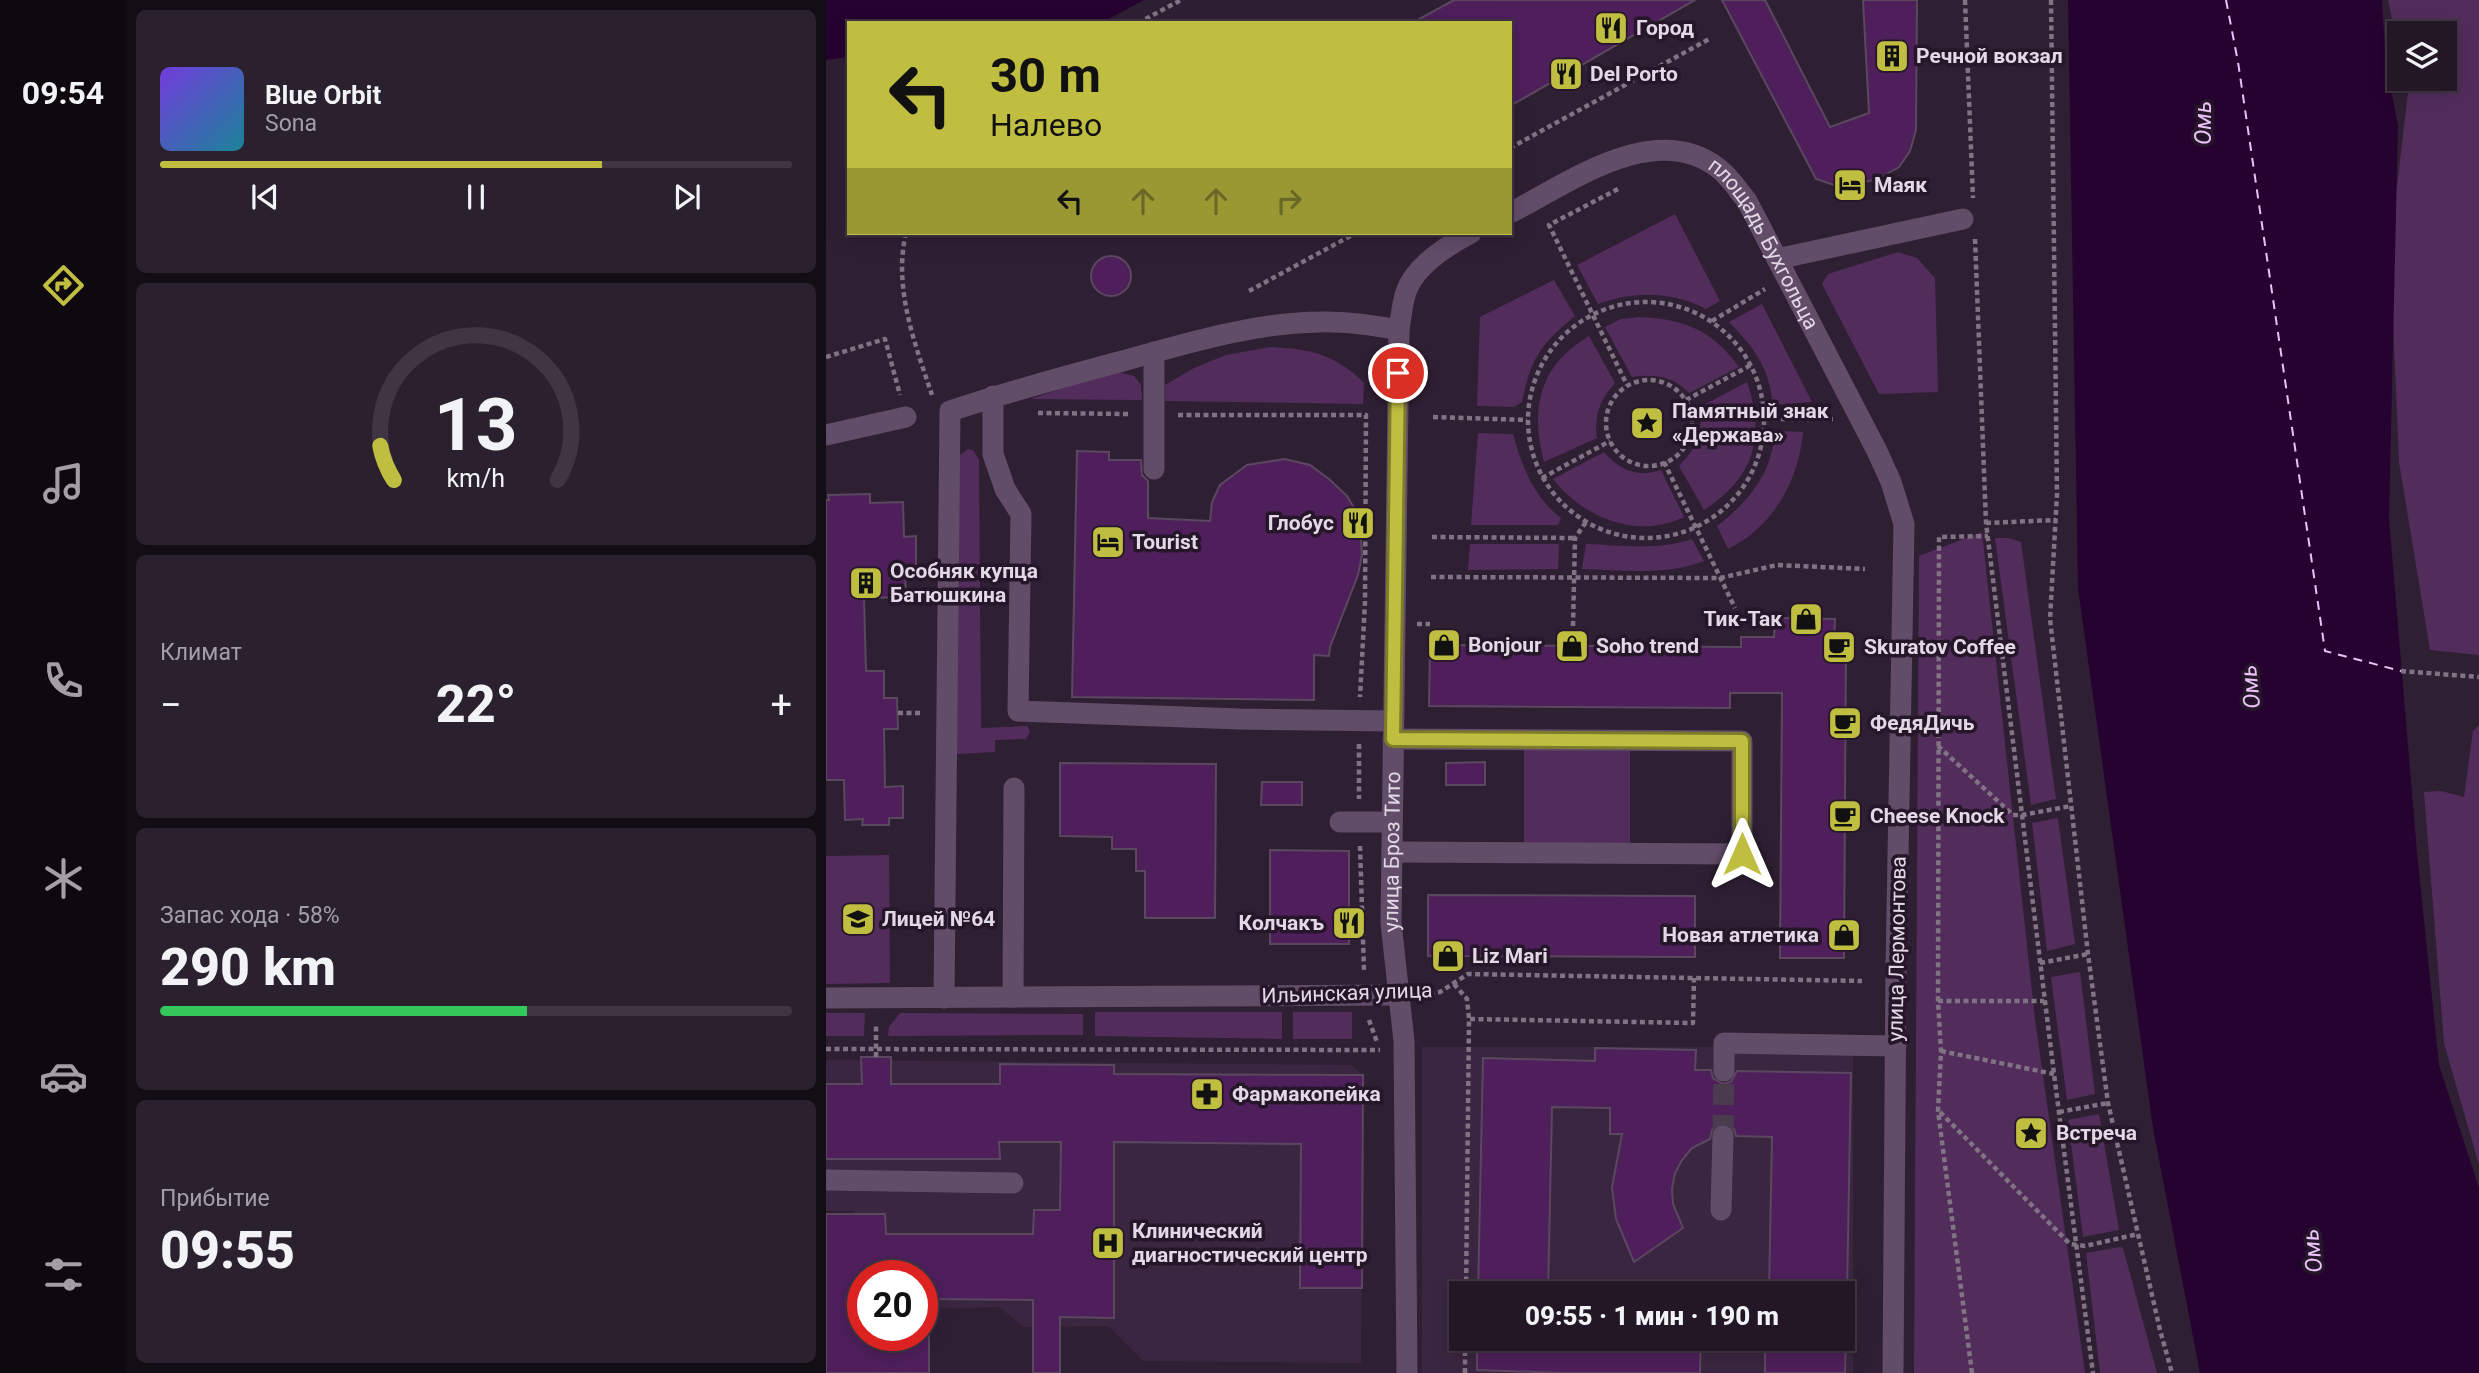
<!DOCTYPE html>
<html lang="ru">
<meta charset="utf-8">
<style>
body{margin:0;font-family:Roboto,sans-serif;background:#2b202e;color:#f1f3f6;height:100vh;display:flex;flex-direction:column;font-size:26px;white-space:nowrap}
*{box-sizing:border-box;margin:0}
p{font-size:23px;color:#a39fa7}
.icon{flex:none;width:38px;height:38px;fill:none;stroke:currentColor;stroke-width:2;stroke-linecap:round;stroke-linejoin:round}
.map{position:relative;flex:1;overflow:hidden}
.details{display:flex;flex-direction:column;gap:10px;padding:10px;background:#130d15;width:700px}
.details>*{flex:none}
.guide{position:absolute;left:21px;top:21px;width:665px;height:214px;border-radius:0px;box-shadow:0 4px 18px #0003,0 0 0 2px #403643;background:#c0be40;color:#111;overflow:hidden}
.controls{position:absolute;left:1561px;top:21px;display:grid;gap:14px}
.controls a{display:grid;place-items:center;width:70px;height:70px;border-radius:0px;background:#231726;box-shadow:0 4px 18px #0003,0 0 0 2px #403643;font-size:35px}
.speed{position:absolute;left:21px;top:1260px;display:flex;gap:14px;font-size:35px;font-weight:700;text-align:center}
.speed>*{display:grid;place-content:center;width:91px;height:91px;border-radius:50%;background:#231726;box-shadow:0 4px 18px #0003,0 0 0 2px #403643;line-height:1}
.speed .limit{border:10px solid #d22;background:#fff;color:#111}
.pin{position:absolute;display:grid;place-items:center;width:60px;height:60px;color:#fff;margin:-30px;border:4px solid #fff;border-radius:50%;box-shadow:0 2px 7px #0007}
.me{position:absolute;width:77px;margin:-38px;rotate:0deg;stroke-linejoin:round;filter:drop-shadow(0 0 5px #0008)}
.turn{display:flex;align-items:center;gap:24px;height:147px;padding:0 28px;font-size:32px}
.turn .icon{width:91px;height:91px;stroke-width:2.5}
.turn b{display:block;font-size:49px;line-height:60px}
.lanes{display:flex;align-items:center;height:66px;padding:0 28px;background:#0003;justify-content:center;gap:35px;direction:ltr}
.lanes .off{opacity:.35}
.big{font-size:52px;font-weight:800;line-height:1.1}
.details .card{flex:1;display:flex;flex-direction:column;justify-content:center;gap:10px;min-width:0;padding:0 24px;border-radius:10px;background:#2b202e}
.details .dial{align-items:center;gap:0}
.dial svg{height:182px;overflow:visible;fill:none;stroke:#403643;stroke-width:7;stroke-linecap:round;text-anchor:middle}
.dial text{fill:#f1f3f6;stroke:none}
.song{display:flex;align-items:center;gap:21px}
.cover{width:84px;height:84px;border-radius:10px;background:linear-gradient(135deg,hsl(260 70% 55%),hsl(190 70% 35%))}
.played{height:7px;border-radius:4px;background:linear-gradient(90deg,#c0be40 70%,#403643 70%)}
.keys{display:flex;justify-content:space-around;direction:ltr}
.heat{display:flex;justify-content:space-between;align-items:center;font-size:38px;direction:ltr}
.charge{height:10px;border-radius:5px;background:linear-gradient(90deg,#34c759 58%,#403643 0)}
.trip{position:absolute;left:623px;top:1281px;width:406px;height:70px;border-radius:0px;background:#231726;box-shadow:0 4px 18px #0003,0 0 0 2px #403643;font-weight:800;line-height:70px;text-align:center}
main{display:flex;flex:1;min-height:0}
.tabs{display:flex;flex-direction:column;width:126px;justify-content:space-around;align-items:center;background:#0e090f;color:#a39fa7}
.tabs .icon{width:49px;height:49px}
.tabs .current{color:#c0be40}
.tabs b{font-size:32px;color:#f1f3f6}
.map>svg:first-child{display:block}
</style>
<main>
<nav class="tabs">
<b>09:54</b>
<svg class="icon current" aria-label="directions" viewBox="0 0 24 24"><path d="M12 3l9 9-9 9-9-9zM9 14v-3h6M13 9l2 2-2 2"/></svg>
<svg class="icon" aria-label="music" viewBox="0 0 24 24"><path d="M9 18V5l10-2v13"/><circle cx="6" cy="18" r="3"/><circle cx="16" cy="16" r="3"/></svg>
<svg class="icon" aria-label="phone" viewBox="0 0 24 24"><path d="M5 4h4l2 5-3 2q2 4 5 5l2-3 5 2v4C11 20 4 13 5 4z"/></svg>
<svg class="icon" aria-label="climate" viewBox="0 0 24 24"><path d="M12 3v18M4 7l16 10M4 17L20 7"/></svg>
<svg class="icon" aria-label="car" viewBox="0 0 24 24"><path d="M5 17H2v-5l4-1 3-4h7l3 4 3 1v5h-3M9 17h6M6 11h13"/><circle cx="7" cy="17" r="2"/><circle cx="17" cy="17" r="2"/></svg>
<svg class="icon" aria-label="filters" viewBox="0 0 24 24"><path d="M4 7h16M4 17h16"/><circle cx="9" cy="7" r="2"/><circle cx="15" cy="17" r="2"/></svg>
</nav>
<section class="details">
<div class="card">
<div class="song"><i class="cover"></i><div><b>Blue Orbit</b><p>Sona</p></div></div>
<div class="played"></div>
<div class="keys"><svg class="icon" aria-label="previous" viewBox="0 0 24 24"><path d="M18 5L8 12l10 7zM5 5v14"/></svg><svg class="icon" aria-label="pause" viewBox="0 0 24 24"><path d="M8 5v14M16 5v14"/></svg><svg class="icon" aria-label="next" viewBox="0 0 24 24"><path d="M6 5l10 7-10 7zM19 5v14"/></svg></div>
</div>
<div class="card dial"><svg viewBox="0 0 100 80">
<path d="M14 69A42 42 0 1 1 86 69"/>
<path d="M14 69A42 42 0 0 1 8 54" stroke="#c0be40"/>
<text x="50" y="56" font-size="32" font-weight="700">13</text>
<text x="50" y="72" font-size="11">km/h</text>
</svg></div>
<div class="card"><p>Климат</p>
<div class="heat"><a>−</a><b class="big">22°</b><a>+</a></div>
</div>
<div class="card"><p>Запас хода · 58%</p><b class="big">290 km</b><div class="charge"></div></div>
<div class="card"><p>Прибытие</p><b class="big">09:55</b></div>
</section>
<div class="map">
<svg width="1653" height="1373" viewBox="0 0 1653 1373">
<rect width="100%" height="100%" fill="#2f1f33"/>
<!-- built -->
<g fill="#3a2640" fill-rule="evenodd">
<path d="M596 1047H1027V1373H596ZM635 1293H1017V1339H635Z"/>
<polygon points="0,1060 525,1065 537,1075 535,1363 317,1361 282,1326 198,1327 173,1307 96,1309 96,1276 37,1276 29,1310 28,1211 0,1211"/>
</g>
<!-- green -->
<g fill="#522d5c">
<polygon points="1562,0 1653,0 1653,655 1604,650 1573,462 1564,246 1583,84 1582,79 1619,79 1619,33 1573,33 1573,50"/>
<path d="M849 214 894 301 880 309C846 291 808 291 772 304L751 265Z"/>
<polygon points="1072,252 1091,258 1109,278 1112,392 1053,394 996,284 1002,274"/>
<path d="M728 280 749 316C714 345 705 358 696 402L688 407 651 406 654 317Z"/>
<path d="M936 304 986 402 947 405C943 367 929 349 903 322Z"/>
<path d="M814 317C859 319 887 331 913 367L863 393C847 376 828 374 806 377L779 327 795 319Z"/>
<path d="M763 336 789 383C774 400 768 415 771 438L718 462C704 407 713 366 763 336Z"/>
<path d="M444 347C485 349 509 354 538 383L537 404 339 401V385L368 368 400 355Z"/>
<polygon points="288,371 308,376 315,385 316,400 204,399"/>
<path d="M921 382C940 437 928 478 878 510L853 466C871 448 877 432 874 407Z"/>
<path d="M953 431 977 432C974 468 958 506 930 530 922 538 912 543 902 549L891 526C920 504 946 474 948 436Z"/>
<path d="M652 433 687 434C696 467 708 497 735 518L732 525H645Z"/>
<polygon points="142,449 147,450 153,460 155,728 201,726 204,731 200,739 169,740 169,752 131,754 131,463 134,455"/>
<path d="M778 452C793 470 812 478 835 470L858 517C811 540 758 518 727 479Z"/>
<polygon points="1156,532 1209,1019 1259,1373 1088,1373 1093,556"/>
<polygon points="1169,538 1183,538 1195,542 1230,799 1205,805"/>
<path d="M866 539 878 561C840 576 796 570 756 569L760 544C794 545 832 551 866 539Z"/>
<polygon points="644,544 733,544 732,569 642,570"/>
<polygon points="1653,725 1653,1165 1618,1043 1598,792 1615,791 1638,797 1647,731"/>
<polygon points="698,750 804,750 804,847 698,846"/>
<polygon points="1232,818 1249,944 1221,951 1206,823"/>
<polygon points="63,855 64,983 0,984 0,856"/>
<polygon points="1254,972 1269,1094 1241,1100 1225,977"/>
<polygon points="269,1012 456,1012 456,1039 269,1036"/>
<rect x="467" y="1012" width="59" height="27"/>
<polygon points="0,1013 39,1013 38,1036 0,1036"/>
<polygon points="74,1013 257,1014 257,1035 62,1036 63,1027"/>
<polygon points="1273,1114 1293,1230 1257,1237 1242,1120"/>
<polygon points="1294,1247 1297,1248 1331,1373 1274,1373 1260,1253"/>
</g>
<!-- water -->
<g fill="#260230">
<polygon points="0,0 318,0 275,23 23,23 23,57 0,60"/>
<polygon points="1242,0 1556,0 1560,66 1572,125 1563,518 1591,853 1613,1065 1653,1188 1653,1373 1374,1373 1327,1128 1252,588"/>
</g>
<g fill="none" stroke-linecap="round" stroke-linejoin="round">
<!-- ferry -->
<polyline stroke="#ebc2f8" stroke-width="2" stroke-dasharray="9 7" stroke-linecap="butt" points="1400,0 1412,62 1499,651 1575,671"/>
</g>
<!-- building -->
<g fill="#4f1f5c" stroke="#5a485f" stroke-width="2">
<polygon points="628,0 869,0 684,106 684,23 586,23"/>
<polygon points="896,0 939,0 1004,127 1043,113 1037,0 1091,0 1090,130 1084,151 1073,167 1052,179 1024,185 1008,185 990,179"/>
<circle cx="285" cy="276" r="20"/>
<polygon points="251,451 283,452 283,460 315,460 316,475 322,481 322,518 384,521 386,502 394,485 421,465 459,459 484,465 503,479 521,496 528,508 532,523 535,538 536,555 532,575 504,647 503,656 488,655 488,700 246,697"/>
<polygon points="44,494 44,503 77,502 78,537 90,536 90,569 79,569 80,597 38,598 40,671 58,671 58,698 71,698 72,729 58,729 59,787 77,786 77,818 63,818 63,825 36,825 37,819 19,820 18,780 0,780 0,500 3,500 2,495"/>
<polygon points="949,618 1009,619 1008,641 1020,641 1018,958 954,958 956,693 904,693 904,708 603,706 604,645 915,647 915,637 948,637"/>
<polygon points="659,762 659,785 620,785 620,763"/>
<polygon points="234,763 390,764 389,918 319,918 319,871 310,871 310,849 286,849 286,837 234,836"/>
<polygon points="436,782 476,782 476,805 435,805"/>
<polygon points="444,850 523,851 523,944 444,944"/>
<polygon points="602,895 869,896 869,957 602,956"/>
<polygon points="769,1048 870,1050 869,1070 885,1070 887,1078 897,1084 905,1082 911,1071 1025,1073 1021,1293 943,1293 946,1137 910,1136 908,1129 903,1125 897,1123 890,1125 886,1130 884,1139 866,1148 856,1160 849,1173 846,1189 847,1204 857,1228 808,1262 790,1219 786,1187 796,1134 784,1134 784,1108 726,1107 722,1293 652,1293 657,1058 769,1061"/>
<polygon points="35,1057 65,1057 65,1084 174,1084 174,1064 288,1065 288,1074 537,1075 536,1288 474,1288 475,1144 288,1142 288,1318 234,1317 234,1373 207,1373 207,1300 96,1299 96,1276 37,1276 37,1335 103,1335 103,1373 0,1373 0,1214 59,1214 60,1234 207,1234 208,1210 234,1210 235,1142 173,1142 174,1159 0,1159 0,1084 36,1084"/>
<polygon points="651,1339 875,1339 874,1373 738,1373 651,1370"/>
<polygon points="939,1339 1020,1339 1019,1373 939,1373"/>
</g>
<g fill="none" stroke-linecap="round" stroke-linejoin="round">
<!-- minor-tunnel -->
<polyline stroke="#4a3b4e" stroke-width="21" stroke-dasharray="21 10" stroke-linecap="butt" points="897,1136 898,1071"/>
<!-- path -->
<g stroke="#807384" stroke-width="4.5" stroke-dasharray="5 3.5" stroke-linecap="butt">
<polyline points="1139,0 1147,198"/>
<polyline points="1225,0 1231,494 1224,619 1262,954 1282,1103 1334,1330 1346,1373"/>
<polyline points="312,23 355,0"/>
<polyline points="684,148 885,38"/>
<polyline points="792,189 723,225 801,385"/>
<path d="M80 233C67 288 89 344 106 395"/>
<polyline points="1149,239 1160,523 1228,1074 1267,1373"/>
<polyline points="423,291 530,233"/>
<circle cx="820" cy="420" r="118"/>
<polyline points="886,321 939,289"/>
<polyline points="0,357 59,339 74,395"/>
<circle cx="823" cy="423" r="43"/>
<polyline points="860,400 925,365"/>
<polyline points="212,413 304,414"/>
<polyline points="352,415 540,415 539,602 534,697"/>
<polyline points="607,417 701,420"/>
<polyline points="938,419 1007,419"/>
<polyline points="838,462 909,608"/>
<polyline points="716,478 784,441"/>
<polyline points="1160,523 1230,520"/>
<polyline points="606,537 749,538"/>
<polyline points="605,577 894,578 951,565 1039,569"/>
<polyline points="591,624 604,624"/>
<polyline points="747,626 749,538 760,522"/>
<polyline points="1575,671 1653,677"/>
<polyline points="72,713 95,713"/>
<polyline points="533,744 533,799"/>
<polyline points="1112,746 1187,815 1196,815 1245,806"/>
<polyline points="534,846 538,970"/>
<polyline points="1214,963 1262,954"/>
<polyline points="628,984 641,999 643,1019 640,1293"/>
<polyline points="595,994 614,992 642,974 1036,981"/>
<polyline points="1112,1001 1218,1001"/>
<polyline points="644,1019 867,1023 868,978"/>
<polyline points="543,1020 551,1042"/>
<polyline points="0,1049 554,1050"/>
<polyline points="1115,1051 1228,1074"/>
<polyline points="50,1057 50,1023"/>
<polyline points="1114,1112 1244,1244 1259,1246 1312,1234"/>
<polyline points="1233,1112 1282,1103"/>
<polyline points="639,1373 639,1339"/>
<polyline points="1146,1373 1112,1111 1115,1051 1112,1001 1113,537 1162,536"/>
</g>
<!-- minor -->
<g stroke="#624d69" stroke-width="21">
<path id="s1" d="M684 213C743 183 829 119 892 168 903 176 912 190 921 201L1051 451 1065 482 1078 524 1070 967 1067 1373"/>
<polyline points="951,259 1137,219"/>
<polyline points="328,352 328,469"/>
<polyline points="167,396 167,454 179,489 195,514 192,711 414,719 567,721"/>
<polyline points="0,435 80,417"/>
<polyline points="514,822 566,822"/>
<polyline points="566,852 916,854 916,741 567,739"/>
<polyline points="187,997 188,788"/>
<polyline points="0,998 573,995"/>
<path d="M118 998 124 411C178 393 233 378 289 363 355 345 424 323 493 322 520 321 546 325 573 330"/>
<polyline points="898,1071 898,1043 1070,1046"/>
<polyline points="0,1180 187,1183"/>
<polyline points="895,1210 897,1136"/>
<path id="s2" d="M581 1373 578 1041 565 923 573 330C575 318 576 304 580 292 589 266 622 245 645 233"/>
</g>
</g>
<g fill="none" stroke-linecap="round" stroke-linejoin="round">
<!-- route casing -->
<g stroke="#7d7c2a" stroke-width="18">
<polyline id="route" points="572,373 567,739 916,741 916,854"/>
</g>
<!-- route -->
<use href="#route" stroke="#c0be40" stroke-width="12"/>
</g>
<!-- icons -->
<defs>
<g id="restaurant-square" transform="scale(1.75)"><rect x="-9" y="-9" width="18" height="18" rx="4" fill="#c0be40" stroke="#251629"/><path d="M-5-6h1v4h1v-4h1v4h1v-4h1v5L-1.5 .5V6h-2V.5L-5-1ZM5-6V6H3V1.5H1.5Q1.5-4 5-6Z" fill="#111"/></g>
<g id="building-square" transform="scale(1.75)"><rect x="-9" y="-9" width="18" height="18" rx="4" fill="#c0be40" stroke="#251629"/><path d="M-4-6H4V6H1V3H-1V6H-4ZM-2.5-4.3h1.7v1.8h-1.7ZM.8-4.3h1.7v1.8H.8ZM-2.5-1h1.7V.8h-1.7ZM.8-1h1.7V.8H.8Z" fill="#111"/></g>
<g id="hotel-square" transform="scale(1.75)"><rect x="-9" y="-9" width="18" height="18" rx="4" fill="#c0be40" stroke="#251629"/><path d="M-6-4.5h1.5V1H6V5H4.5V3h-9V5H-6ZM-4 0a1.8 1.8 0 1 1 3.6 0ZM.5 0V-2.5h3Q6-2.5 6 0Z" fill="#111"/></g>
<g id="sight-square" transform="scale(1.75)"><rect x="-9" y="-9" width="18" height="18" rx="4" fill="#c0be40" stroke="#251629"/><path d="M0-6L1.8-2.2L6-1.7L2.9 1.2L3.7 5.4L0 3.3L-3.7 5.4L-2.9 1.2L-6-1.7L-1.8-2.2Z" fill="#111"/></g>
<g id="shop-square" transform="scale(1.75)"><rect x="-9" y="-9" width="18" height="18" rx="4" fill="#c0be40" stroke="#251629"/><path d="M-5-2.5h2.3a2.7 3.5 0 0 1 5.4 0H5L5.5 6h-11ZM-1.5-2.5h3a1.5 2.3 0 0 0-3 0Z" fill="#111"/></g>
<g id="cafe-square" transform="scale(1.75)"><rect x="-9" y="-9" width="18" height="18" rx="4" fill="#c0be40" stroke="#251629"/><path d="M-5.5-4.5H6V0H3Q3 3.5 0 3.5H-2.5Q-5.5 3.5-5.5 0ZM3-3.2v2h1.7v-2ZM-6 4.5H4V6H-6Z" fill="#111"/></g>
<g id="school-square" transform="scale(1.75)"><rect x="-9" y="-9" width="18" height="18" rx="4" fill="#c0be40" stroke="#251629"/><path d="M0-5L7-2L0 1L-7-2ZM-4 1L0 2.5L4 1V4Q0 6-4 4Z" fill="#111"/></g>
<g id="pharmacy-square" transform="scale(1.75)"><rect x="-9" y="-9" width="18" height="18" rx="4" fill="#c0be40" stroke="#251629"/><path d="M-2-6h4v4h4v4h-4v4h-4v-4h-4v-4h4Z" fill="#111"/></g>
<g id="hospital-square" transform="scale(1.75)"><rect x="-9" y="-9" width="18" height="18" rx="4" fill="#c0be40" stroke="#251629"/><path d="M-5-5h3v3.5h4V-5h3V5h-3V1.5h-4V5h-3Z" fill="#111"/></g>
</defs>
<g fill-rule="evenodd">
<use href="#restaurant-square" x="785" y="28"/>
<use href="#building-square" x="1066" y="56"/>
<use href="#restaurant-square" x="740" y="74"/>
<use href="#hotel-square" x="1024" y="185"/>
<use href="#sight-square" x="821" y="423"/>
<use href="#restaurant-square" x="532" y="523"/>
<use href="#hotel-square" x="282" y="542"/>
<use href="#building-square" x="40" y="583"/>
<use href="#shop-square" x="980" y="619"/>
<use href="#shop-square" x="618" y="645"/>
<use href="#shop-square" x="746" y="646"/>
<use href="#cafe-square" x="1013" y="647"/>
<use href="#cafe-square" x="1019" y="723"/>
<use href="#cafe-square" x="1019" y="816"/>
<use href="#school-square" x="32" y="919"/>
<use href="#restaurant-square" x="523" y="923"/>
<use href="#shop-square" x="1018" y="935"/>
<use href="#shop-square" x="622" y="956"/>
<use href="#pharmacy-square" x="381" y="1094"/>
<use href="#sight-square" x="1205" y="1133"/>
<use href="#hospital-square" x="282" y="1243"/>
</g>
<g text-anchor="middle" stroke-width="7" stroke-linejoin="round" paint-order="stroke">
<!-- poi labels -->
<g font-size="21" font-weight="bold" fill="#e3d8e6" stroke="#251629" text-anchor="start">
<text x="810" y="35">Город</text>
<text x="1090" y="63">Речной вокзал</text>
<text x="764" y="81">Del Porto</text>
<text x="1048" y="192">Маяк</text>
<text x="846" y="418">Памятный знак<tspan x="846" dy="24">«Держава»</tspan></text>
<text x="508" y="530" text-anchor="end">Глобус</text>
<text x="306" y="549">Tourist</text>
<text x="64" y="578">Особняк купца<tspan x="64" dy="24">Батюшкина</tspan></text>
<text x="956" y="626" text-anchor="end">Тик-Так</text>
<text x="642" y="652">Bonjour</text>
<text x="770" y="653">Soho trend</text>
<text x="1038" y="654">Skuratov Coffee</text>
<text x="1044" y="730">ФедяДичь</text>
<text x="1044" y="823">Cheese Knock</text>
<text x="56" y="926">Лицей №64</text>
<text x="498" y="930" text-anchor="end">Колчакъ</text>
<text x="993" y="942" text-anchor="end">Новая атлетика</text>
<text x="646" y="963">Liz Mari</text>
<text x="406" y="1101">Фармакопейка</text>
<text x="1230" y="1140">Встреча</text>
<text x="306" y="1238">Клинический<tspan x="306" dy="24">диагностический центр</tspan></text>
</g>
<!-- street labels -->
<g font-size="21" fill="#e3d8e6" stroke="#251629">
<text dy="7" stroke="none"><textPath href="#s1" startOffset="315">площадь Бухгольца</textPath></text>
<text dy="7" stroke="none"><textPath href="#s2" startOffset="522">улица Броз Тито</textPath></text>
<text transform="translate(1071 949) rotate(-89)" y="7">улица Лермонтова</text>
<text transform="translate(521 993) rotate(-2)" y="7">Ильинская улица</text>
</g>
<!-- water labels -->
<g font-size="23" font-style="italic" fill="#ebc2f8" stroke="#251629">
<text transform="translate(1377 123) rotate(-90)" y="8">Омь</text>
<text transform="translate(1424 687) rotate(-96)" y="8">Омь</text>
<text transform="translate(1486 1251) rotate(-96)" y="8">Омь</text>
</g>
</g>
</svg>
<div class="controls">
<a><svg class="icon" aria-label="layers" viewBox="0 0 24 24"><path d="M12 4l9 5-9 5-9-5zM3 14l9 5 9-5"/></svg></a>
</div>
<div class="speed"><div class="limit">20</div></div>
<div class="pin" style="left:572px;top:373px;background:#d93025"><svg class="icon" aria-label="arrive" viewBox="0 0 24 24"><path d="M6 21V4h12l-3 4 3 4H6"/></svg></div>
<svg class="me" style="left:916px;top:854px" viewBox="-20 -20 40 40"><path d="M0-17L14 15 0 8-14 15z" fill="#c0be40" stroke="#fff" stroke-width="4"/></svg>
<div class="trip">09:55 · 1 мин · 190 m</div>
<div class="guide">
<div class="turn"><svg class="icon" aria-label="left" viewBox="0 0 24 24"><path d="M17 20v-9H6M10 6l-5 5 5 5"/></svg><div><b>30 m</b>Налево</div></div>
<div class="lanes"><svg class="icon" aria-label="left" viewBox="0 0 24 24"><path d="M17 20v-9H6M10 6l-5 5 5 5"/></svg><svg class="icon off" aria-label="ahead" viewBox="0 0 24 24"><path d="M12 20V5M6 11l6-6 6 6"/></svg><svg class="icon off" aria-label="ahead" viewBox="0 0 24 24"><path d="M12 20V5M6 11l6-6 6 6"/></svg><svg class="icon off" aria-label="right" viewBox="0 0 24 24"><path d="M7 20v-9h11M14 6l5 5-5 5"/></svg></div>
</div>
</div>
</main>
